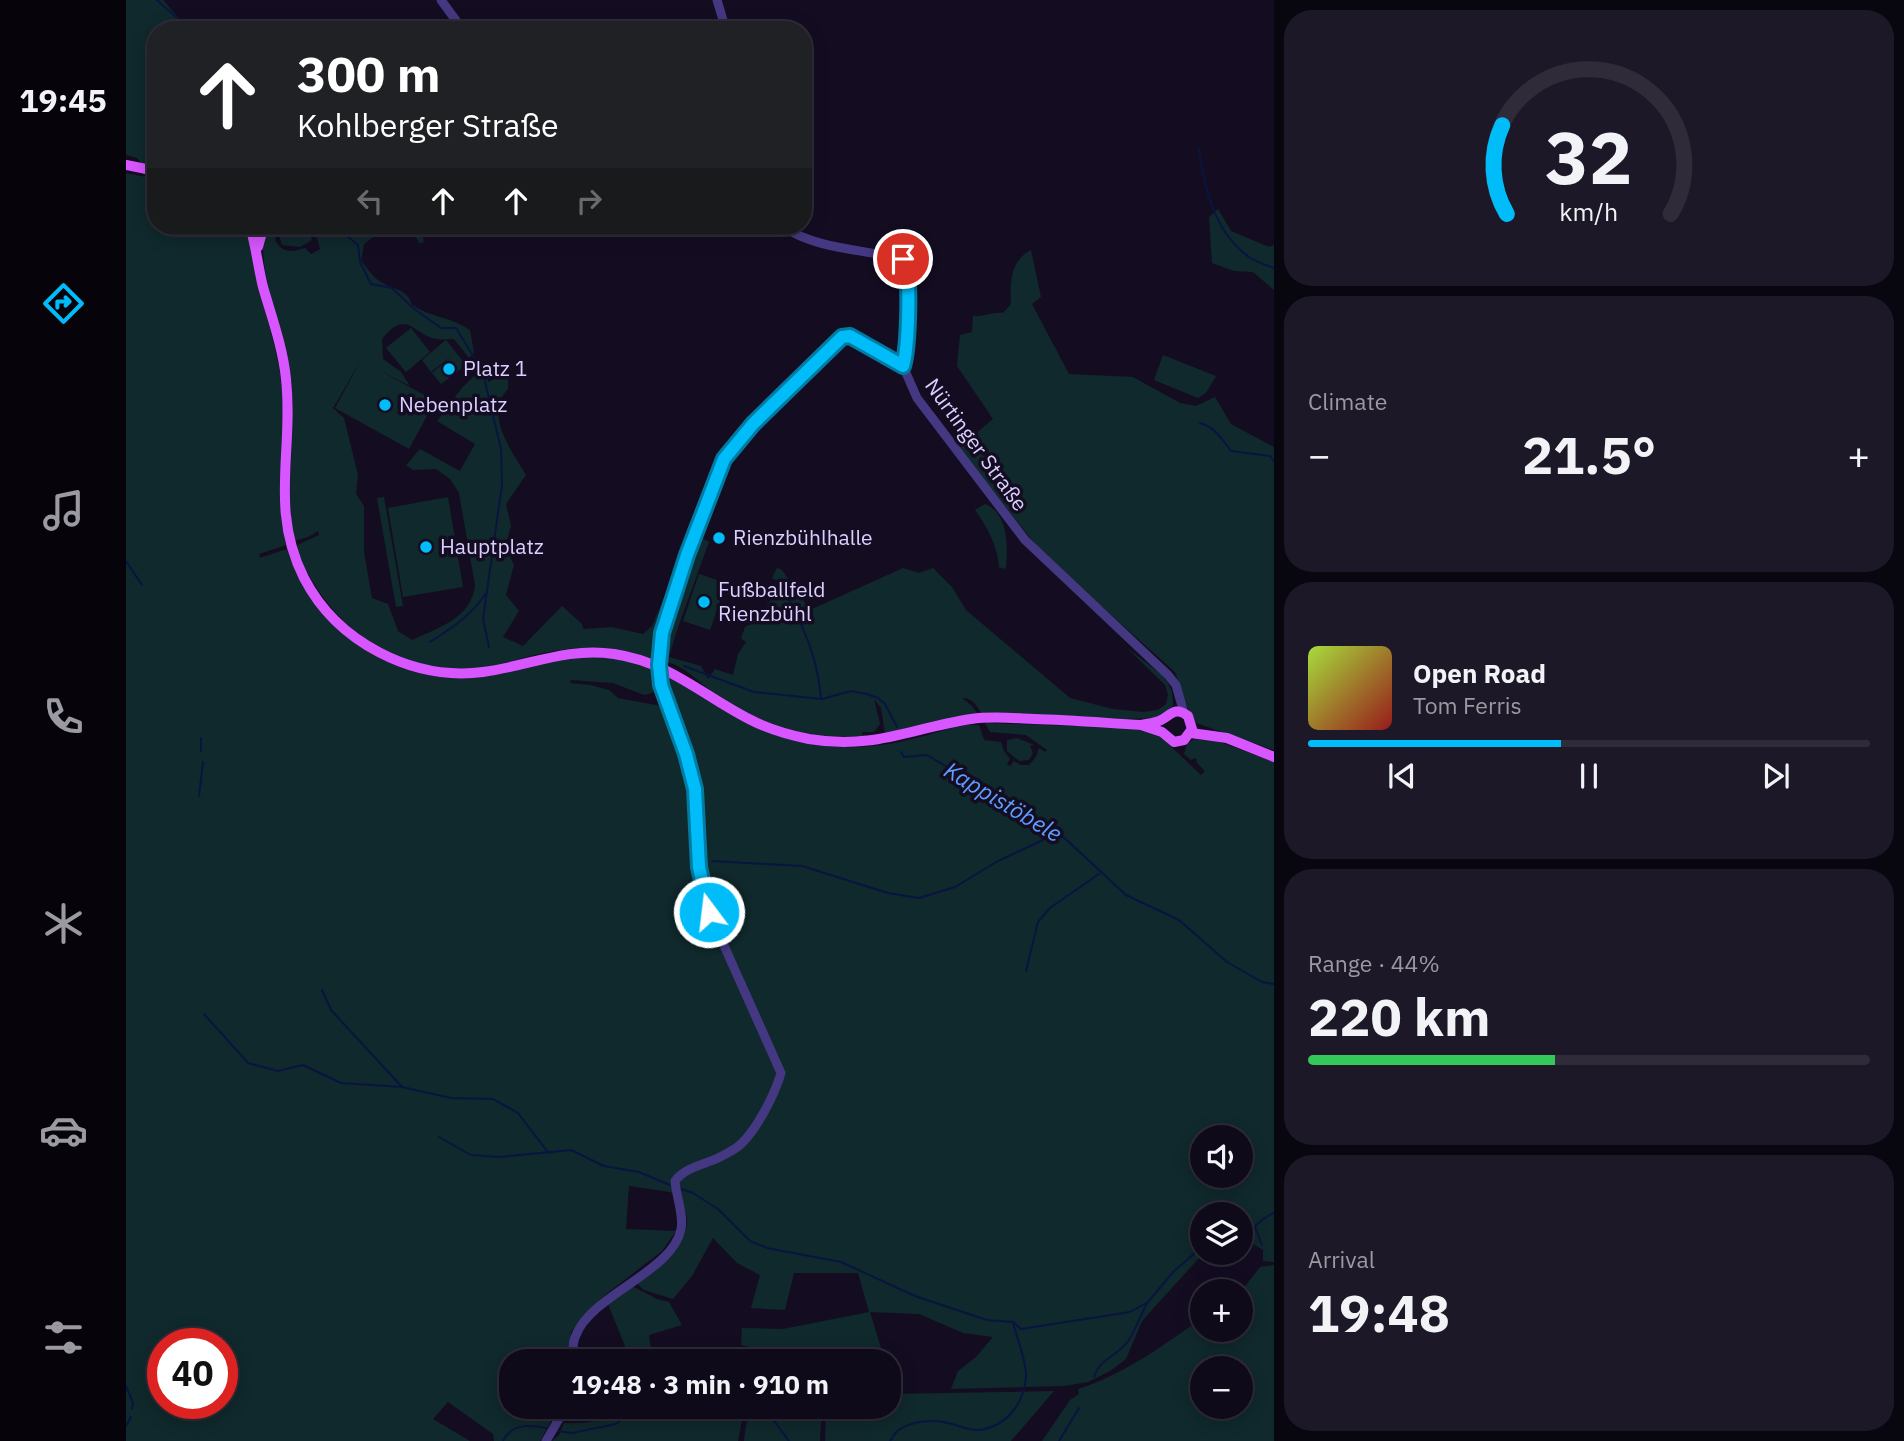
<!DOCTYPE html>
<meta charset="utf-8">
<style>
body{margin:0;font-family:"IBM Plex Sans",sans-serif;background:#1d1827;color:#f1f3f6;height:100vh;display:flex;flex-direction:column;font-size:26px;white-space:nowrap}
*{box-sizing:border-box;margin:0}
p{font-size:23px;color:#9b9aa2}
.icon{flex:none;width:38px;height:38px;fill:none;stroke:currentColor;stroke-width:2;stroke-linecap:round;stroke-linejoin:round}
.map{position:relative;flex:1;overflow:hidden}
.panel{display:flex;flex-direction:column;gap:10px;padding:10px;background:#08060e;width:630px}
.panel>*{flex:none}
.guide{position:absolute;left:21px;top:21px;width:665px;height:214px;border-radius:28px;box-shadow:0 4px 18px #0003,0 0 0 2px #2f2b39;background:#202124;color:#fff;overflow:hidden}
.tools{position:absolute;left:1064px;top:1125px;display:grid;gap:14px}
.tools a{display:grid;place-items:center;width:63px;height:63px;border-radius:50%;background:#0f0a1a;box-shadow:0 4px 18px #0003,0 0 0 2px #2f2b39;font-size:35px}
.speed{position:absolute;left:21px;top:1328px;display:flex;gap:14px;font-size:35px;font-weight:700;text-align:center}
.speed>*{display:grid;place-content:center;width:91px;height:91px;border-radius:50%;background:#0f0a1a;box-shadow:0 4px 18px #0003,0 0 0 2px #2f2b39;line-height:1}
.speed .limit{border:10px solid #d22;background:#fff;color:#111}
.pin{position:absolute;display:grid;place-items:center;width:60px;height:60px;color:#fff;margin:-30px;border:4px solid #fff;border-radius:50%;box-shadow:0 2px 7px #0007}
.me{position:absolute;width:77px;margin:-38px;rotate:345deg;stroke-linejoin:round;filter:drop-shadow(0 0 5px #0008)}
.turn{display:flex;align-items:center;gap:24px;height:147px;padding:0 35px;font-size:32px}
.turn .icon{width:91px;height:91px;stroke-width:2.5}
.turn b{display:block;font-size:49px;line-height:60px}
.lanes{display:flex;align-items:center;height:66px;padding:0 35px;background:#0003;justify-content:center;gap:35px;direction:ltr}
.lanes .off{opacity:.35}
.big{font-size:52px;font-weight:700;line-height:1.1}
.panel .card{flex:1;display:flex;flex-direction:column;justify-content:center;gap:10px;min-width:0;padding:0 24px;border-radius:28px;background:#1d1827}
.panel .dial{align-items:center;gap:0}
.dial svg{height:182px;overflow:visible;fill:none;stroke:#2f2b39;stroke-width:7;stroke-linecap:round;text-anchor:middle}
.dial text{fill:#f1f3f6;stroke:none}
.song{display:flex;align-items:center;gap:21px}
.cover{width:84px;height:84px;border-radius:10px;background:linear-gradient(135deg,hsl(80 70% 55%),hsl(0 70% 35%))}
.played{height:7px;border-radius:4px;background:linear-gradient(90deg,#00bdfa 45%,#2f2b39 45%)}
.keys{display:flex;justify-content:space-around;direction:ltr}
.heat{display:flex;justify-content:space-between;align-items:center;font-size:38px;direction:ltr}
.charge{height:10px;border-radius:5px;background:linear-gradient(90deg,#34c759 44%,#2f2b39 0)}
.trip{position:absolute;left:373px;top:1349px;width:402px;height:70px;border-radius:28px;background:#0f0a1a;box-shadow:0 4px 18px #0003,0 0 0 2px #2f2b39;font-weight:700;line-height:70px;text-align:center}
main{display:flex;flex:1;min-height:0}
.menu{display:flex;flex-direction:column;width:126px;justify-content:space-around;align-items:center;background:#06040a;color:#9b9aa2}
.menu .icon{width:49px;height:49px}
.menu .selected{color:#00bdfa}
.menu b{font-size:32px;color:#f1f3f6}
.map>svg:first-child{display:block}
</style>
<main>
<nav class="menu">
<b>19:45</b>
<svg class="icon selected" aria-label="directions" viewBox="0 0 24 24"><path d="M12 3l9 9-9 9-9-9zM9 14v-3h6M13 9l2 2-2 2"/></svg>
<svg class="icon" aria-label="music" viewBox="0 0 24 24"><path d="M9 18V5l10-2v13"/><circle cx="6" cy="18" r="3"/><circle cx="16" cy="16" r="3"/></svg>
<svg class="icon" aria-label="phone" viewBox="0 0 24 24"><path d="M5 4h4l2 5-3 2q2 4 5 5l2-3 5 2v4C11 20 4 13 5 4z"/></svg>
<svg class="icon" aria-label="climate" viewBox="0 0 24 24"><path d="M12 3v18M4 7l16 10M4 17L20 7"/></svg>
<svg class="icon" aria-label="car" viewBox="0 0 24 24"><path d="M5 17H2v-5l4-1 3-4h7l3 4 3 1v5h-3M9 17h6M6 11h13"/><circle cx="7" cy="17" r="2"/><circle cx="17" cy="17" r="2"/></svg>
<svg class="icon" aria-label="filters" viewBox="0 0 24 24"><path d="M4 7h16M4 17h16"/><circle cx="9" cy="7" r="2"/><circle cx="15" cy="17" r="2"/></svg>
</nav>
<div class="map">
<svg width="1148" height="1441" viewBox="0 0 1148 1441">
<rect width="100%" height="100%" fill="#140d22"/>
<!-- green -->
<g fill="#10292c" fill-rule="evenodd">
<polygon points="0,0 37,0 63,30 30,30 30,166 15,163 11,158 0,155"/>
<path d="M0 173 30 179V226H114L117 234 124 238C128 290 152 338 156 390 161 444 147 489 160 545L133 554 134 558 161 549C190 629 266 687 354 677 383 674 409 663 438 658 468 653 498 659 527 668L529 686 526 693 518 695 487 683 445 680 444 683 464 685 483 690 492 698 535 706 551 742 557 739 544 700 540 674C611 719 665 757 755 745 783 742 812 731 839 725H853L858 740 875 742 878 751 884 759 881 764 884 766 888 761 895 765H903L910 757 913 748 919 752 921 750 900 735 864 732 859 723 1003 728 1032 734 1075 775 1079 771 1071 763 1070 758 1065 760 1058 754 1061 744 1068 739 1094 742 1148 762V1262L1137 1261V1250L1127 1244 1115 1247V1214H1076V1253H1090L1074 1257 1016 1321 1000 1359 984 1371 962 1382 938 1386 825 1389 832 1371 850 1357 867 1337 837 1333 793 1314 744 1312 759 1361H641L639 1351 615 1345 616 1328 657 1329 743 1312 732 1273H668L659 1310 625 1308 634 1275 611 1263 587 1238 566 1276 547 1299 518 1290 510 1283C524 1270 559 1244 561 1224 562 1215 557 1205 554 1197L544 1192 503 1186 500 1229 550 1231 536 1251 479 1295 455 1319 445 1332 443 1361 385 1362V1407H433L414 1441H368L367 1434 322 1402 307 1419 344 1441H0ZM1076 1138H1115V1176H1076ZM37 1344H96V1404H37Z"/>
<polygon points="1092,209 1105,231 1143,247 1148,245 1148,290 1127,272 1108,271 1086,263 1083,217"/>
<path d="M151 226H153L149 239C155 254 167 252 179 248L185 254 194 249 190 235 201 226H282L293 228 298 240 297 243H293L288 233 258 229 238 244 235 261C241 267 247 278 255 282 268 291 280 287 286 305 304 317 325 317 344 330L348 353 343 358 328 339C322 339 316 340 310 339 286 334 281 308 256 339L257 359 275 372 284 386 251 369 309 401 283 449 209 408 235 360 207 408 218 418 232 475 230 494 238 506V552L246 598 262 604 272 631 286 640C312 628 346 618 349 585L333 493 324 479 310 469 287 470 280 465 294 449 334 471 349 444 311 421 335 389 361 363 362 382 373 377 382 379V389C357 414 386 451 400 475L380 504 385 526 379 547 388 565 380 595 393 611 377 637 397 646 436 606 456 624 457 629 486 627 517 634 526 626 551 566 529 629 527 659C491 646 454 645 417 653 398 657 379 664 360 667 270 678 201 627 169 546L193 535 192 531 182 537 168 541C158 489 170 437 166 386 161 336 135 289 137 239L146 235Z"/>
<polygon points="157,226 181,226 186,240 174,247 156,245 153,235"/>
<path d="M905 250 915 297 906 304 943 374 1007 377 1054 403 1070 406 1089 397 1105 424 1148 447V750L1070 723 1063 711 1049 672 917 554 833 448 867 419 831 366 834 335 846 332 847 316C858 317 866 312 877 313L885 304C884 282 884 261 905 250Z"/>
<polygon points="285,328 304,352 280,372 260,348"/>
<polygon points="320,340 340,365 315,384 306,373 328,354 305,372 296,360"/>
<polygon points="1037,355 1090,376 1080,393 1072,398 1028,380"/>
<polygon points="258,497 277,606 270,607 251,498"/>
<polygon points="322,497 337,587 277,597 262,508"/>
<path d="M859 504C882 513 882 545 880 567L878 569 873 567C872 547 861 526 849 510Z"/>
<path d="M572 536 583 542 551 630 543 657 575 666 582 679 589 669 607 675 612 654 620 642 615 638 619 627C636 621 646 598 654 582L646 578 651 568 656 570 684 610 777 568 793 573 807 568 826 587 840 610 944 698 987 709 1017 712 1032 710 1040 704 1042 695 1039 685 1000 647 1036 675 1042 683 1046 692 1047 705 1044 709 1031 718 996 719 855 713C850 704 846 698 836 698L846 706 851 713 759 733 755 708 748 699 754 724 748 732H736V735L743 736C682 740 641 728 589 694 573 683 559 665 539 662L540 632Z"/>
<polygon points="573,574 600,583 584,630 557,621"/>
<polygon points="891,738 908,745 904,746 907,753 903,760 893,761 881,751 881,740"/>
<path d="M1148 1265V1441H916L944 1400 953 1394 952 1389C997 1375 1038 1345 1076 1318V1330H1115V1292L1112 1291 1120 1285 1134 1267ZM1076 1368H1115V1407H1076Z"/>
<polygon points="506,1286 531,1299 543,1302 556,1325 523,1335 525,1349 514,1361 505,1361 482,1304"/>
<polygon points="928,1391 885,1441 699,1441 700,1407 763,1407 763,1394 765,1394"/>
<path d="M496 1407H625L618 1409 612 1441H426L433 1435 438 1423C462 1424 476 1422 496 1407Z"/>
<path d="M646 1407H696L694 1441H618C621 1418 620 1410 646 1407Z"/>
</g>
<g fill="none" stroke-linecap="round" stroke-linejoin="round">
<!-- stream -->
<g stroke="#091540" stroke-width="2">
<polyline points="31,0 50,17 57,30"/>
<path d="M1073 150C1079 189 1088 232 1123 257 1130 262 1140 265 1148 268"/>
<polyline points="209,226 232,245 234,262 245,284 266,288 287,308 315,328 330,328 349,359"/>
<polyline points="356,369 375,449 376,485 357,619 363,647"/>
<path d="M1074 423C1089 427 1096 439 1105 451L1144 456 1148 461"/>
<polyline points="0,561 16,585"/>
<path d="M658 584C661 600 669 609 675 624 686 648 693 672 695 698"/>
<path d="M304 642C326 628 346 615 360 593"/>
<polyline points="558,666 628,692 696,699 725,691 741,694 752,698 759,704 771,727"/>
<polyline points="75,738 75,751"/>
<polyline points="775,752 778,757 801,755 933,833 1000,895 1053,920 1101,962 1136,982 1148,984"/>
<polyline points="73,796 77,762"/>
<polyline points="586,861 676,866 762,893 793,898 829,887 872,861 932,833"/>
<polyline points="900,971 912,922 924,908 973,874"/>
<polyline points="196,990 205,1010 276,1087 325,1098 367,1099 392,1113 421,1151"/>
<polyline points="78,1014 122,1063 152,1071 177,1065 215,1083 276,1087"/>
<polyline points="313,1137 345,1155 373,1157 445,1150 478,1166 513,1172 546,1186"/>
<polyline points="555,1189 567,1193 592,1209 624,1241 641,1248 715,1262 789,1296 861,1320 887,1322 895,1329 1004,1312 1022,1302 1048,1271 1076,1247"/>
<polyline points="1129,1227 1136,1245"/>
<path d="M1115 1235C1128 1231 1135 1217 1148 1213"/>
<path d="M968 1377C974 1358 992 1356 1003 1340 1010 1328 1015 1315 1021 1303"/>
<polyline points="0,1386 7,1403 6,1409"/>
<polyline points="638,1407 663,1441"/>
<polyline points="0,1426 5,1417"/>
<polyline points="430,1431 446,1433 490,1424 511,1407"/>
<path d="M377 1441C386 1422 407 1425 425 1429"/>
<path d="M764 1441C767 1437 770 1431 774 1429 787 1421 808 1419 822 1423 833 1425 842 1431 854 1430 881 1426 898 1403 900 1377 901 1363 891 1338 887 1323"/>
<polyline points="933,1441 953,1408"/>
</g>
<!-- minor -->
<g stroke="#453882" stroke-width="9">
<polyline points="315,0 337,30"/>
<polyline points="591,0 600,30"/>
<path d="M326 226C371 235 414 232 459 226"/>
<path d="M656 226C691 250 737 249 777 259L782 269V289L777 366 791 398 899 540 1042 675 1050 685 1058 713"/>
<polyline points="534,647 540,618 561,555 598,459 627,424 716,337 724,336 777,366"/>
<path d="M448 1362C447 1352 446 1343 450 1335 466 1294 547 1272 555 1229 558 1215 550 1196 549 1181 560 1167 577 1165 592 1158 599 1154 609 1150 615 1144 631 1129 649 1094 655 1073L583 912 573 867 569 789 560 754 535 685"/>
<polyline points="420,1441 440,1407"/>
</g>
<!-- major -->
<g stroke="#d856ff" stroke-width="10">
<polyline points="0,165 30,171"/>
<path d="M124 226C130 246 132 267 137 287 146 318 157 348 160 379 168 450 143 509 178 578 211 642 286 681 357 672 403 666 440 647 488 654 543 662 576 695 623 719 642 729 663 735 683 739 748 750 785 728 845 719 866 716 887 718 908 719 944 720 980 723 1015 725 1021 724 1027 723 1033 721 1044 717 1048 705 1062 716L1066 729 1058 740 1048 742 1036 732 1015 725"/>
<polyline points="132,247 135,236 141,226"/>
<polyline points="1065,733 1101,738 1148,757"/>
</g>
<!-- minor-bridge -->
<polyline stroke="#453882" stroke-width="9" points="534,647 535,685"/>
</g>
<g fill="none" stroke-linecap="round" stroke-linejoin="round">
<!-- route casing -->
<g stroke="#007ba2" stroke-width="18">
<path id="route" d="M583 912 573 867 569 789 560 754 535 685 533 665 536 633 561 555 598 459 627 424 716 337 724 336 777 366C782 349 786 272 777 259"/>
</g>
<!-- route -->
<use href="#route" stroke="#00bdfa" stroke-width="12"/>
</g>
<!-- markers -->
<g fill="#00bdfa" stroke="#140d22" stroke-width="2.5">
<circle cx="323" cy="369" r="7"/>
<circle cx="259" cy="405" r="7"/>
<circle cx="593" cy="538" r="7"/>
<circle cx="300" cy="547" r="7"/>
<circle cx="578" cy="602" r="7"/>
</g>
<g text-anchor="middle" stroke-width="7" stroke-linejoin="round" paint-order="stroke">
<!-- poi labels -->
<g font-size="21" fill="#dbcfff" stroke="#140d22" text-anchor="start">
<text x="337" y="376">Platz 1</text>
<text x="273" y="412">Nebenplatz</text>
<text x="607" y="545">Rienzbühlhalle</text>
<text x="314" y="554">Hauptplatz</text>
<text x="592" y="597">Fußballfeld<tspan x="592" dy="24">Rienzbühl</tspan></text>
</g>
<!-- street labels -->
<g font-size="21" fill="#dbcfff" stroke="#140d22">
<text transform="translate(850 445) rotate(54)" y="7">Nürtinger Straße</text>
</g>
<!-- water labels -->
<g font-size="23" font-style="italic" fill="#5d9dff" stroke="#140d22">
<text transform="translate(877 802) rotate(31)" y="8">Kappistöbele</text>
</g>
</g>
</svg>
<div class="tools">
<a><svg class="icon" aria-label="sound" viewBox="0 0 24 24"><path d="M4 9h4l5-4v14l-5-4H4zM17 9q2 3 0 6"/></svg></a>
<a><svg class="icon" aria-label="layers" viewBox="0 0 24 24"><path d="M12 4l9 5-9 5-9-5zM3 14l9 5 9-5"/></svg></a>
<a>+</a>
<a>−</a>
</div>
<div class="speed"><div class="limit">40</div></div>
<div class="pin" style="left:777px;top:259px;background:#d93025"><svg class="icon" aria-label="arrive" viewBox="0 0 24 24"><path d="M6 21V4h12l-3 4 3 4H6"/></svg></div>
<svg class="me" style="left:583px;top:912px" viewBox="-20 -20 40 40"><circle r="17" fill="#00bdfa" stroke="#fff" stroke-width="3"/><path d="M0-11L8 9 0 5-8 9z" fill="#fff"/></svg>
<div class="trip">19:48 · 3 min · 910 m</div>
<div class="guide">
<div class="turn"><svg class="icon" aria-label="ahead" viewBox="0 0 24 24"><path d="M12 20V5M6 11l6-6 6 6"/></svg><div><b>300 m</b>Kohlberger Straße</div></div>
<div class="lanes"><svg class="icon off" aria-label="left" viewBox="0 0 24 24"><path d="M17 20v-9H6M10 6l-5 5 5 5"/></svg><svg class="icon" aria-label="ahead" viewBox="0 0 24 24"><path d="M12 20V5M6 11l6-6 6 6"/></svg><svg class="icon" aria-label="ahead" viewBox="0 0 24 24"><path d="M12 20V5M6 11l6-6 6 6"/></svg><svg class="icon off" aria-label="right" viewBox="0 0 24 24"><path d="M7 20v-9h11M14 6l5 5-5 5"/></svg></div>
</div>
</div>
<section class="panel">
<div class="card dial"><svg viewBox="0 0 100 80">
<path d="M14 69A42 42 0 1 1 86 69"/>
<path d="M14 69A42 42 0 0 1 12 30" stroke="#00bdfa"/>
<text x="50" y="56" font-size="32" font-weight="700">32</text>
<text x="50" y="72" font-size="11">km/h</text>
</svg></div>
<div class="card"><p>Climate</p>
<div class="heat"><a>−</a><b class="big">21.5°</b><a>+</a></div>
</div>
<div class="card">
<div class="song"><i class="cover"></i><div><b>Open Road</b><p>Tom Ferris</p></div></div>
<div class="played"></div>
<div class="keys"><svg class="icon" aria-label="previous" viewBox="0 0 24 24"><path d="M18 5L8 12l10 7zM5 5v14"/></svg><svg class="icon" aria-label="pause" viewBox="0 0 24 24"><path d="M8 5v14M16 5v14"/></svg><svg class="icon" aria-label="next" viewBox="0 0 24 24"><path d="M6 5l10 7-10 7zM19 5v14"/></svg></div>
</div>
<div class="card"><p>Range · 44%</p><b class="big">220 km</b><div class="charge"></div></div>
<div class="card"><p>Arrival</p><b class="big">19:48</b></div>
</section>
</main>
